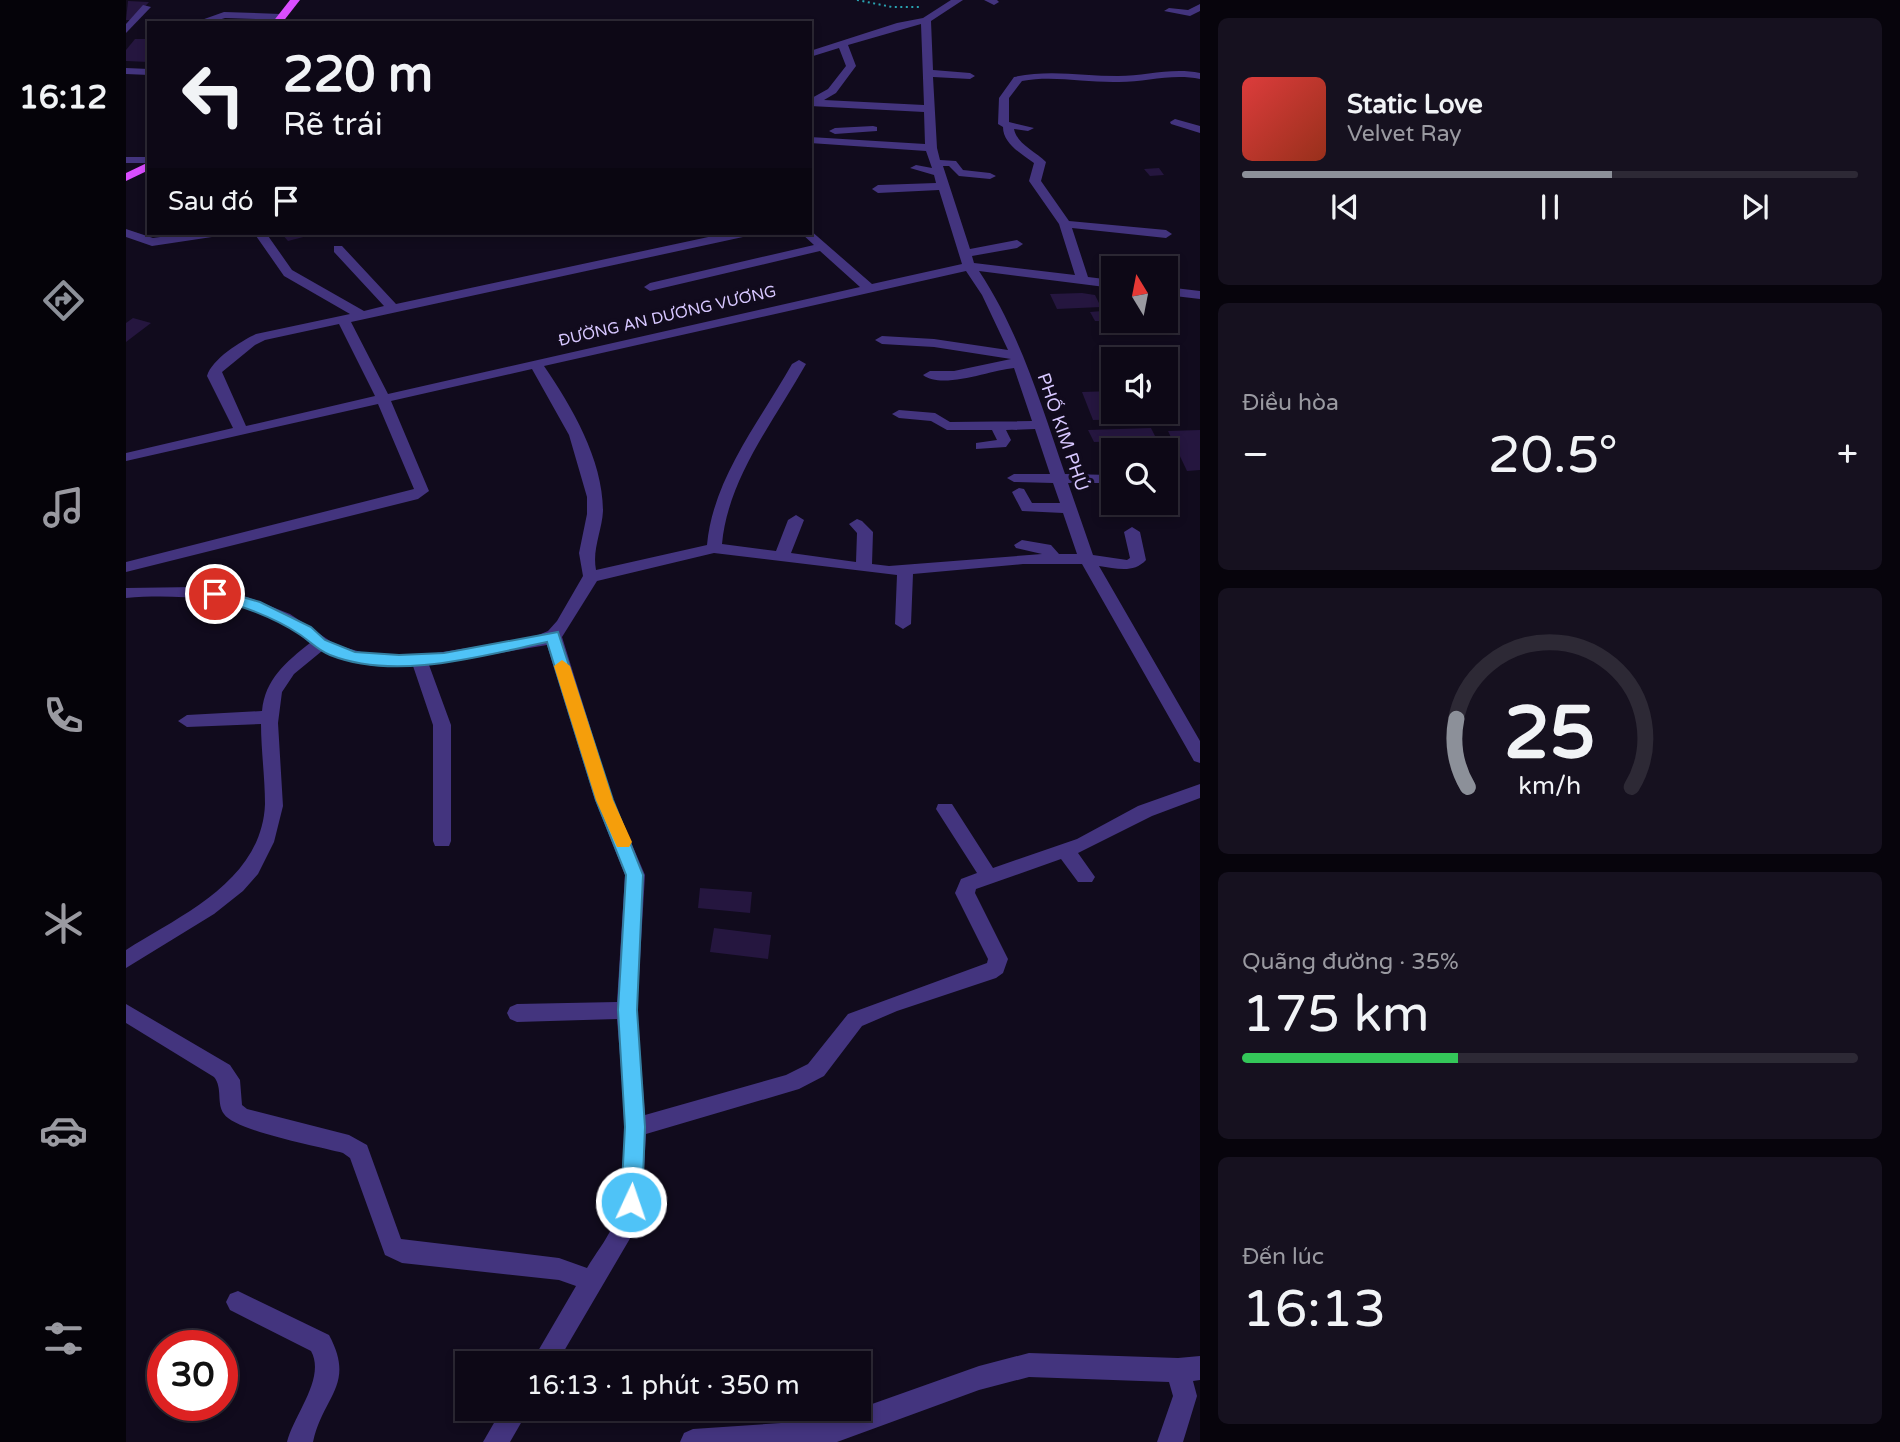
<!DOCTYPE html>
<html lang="vi">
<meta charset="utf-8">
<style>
body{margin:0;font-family:"Varela Round",sans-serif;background:#16111f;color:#f1f3f6;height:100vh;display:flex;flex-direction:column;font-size:26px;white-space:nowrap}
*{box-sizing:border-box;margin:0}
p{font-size:23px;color:#9a9aa1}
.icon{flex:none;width:38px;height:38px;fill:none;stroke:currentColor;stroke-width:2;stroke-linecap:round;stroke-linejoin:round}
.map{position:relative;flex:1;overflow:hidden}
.sheet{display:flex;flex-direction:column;gap:18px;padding:18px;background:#07040c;width:700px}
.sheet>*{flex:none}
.hud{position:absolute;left:21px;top:21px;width:665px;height:214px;border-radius:0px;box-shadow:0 4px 10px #0003,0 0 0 2px #2d2935;background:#0d0816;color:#f1f3f6;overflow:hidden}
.needle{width:46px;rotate:350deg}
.buttons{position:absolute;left:975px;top:256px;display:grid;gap:14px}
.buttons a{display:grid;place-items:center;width:77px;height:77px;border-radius:0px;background:#0d0816;box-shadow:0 4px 10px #0003,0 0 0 2px #2d2935;font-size:35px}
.speed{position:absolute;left:21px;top:1330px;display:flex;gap:14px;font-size:35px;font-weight:700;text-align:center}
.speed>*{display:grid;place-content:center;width:91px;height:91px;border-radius:50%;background:#0d0816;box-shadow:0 4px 10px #0003,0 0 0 2px #2d2935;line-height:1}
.speed .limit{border:10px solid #d22;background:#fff;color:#111}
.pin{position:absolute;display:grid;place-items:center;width:60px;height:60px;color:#fff;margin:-30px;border:4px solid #fff;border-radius:50%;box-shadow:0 2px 7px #0007}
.me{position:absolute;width:77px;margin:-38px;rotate:3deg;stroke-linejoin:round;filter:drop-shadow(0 0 5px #0008)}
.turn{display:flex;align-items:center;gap:24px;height:147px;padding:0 21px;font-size:32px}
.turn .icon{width:91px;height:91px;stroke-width:2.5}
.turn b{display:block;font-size:49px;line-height:60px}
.then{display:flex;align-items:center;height:66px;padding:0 21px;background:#0003;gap:14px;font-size:26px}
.big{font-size:52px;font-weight:600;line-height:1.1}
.sheet .tile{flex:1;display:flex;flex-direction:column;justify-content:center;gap:10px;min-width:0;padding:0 24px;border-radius:10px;background:#16111f}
.sheet .dial{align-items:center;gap:0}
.dial svg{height:182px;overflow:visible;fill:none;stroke:#2d2935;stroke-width:7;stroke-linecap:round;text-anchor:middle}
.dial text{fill:#f1f3f6;stroke:none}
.song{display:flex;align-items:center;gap:21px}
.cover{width:84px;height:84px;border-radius:10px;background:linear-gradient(135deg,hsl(0 70% 55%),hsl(10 70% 35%))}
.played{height:7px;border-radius:4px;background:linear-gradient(90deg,#8c9099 60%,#2d2935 60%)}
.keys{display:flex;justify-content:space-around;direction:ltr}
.heat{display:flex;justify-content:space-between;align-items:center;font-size:38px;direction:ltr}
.charge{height:10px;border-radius:5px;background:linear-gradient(90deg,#34c759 35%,#2d2935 0)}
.trip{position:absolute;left:329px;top:1351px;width:416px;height:70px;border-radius:0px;background:#0d0816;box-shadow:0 4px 10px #0003,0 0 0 2px #2d2935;font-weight:600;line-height:70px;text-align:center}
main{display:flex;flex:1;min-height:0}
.dock{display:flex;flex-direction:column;width:126px;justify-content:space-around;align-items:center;background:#050309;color:#9a9aa1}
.dock .icon{width:49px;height:49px}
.dock .active{color:#8c9099}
.dock b{font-size:32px;color:#f1f3f6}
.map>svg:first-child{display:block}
</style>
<main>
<nav class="dock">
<b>16:12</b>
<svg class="icon active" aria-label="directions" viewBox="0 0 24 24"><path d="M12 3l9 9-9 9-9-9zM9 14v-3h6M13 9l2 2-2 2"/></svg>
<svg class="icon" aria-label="music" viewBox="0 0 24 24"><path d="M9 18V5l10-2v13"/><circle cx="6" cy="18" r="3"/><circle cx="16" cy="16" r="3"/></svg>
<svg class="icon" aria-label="phone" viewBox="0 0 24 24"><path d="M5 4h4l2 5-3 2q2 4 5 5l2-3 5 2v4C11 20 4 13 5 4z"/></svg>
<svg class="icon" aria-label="climate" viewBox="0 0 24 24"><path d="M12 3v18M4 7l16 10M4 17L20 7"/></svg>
<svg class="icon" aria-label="car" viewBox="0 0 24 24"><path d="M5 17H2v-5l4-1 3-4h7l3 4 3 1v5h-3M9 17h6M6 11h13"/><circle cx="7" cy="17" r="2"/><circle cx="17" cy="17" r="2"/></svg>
<svg class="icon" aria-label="filters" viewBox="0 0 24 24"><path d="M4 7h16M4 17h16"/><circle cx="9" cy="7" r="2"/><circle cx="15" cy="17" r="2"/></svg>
</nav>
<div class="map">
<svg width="1074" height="1442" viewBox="0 0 1074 1442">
<rect width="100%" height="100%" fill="#110b1d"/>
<!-- building -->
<g fill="#25163f">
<polygon points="2,1 23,2 7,20 0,20"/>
<polygon points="9,39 23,39 23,62 0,61 0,50"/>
<polygon points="1033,168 1038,175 1024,176 1018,169"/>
<polygon points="155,233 183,233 185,235 162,241"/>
<polygon points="956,293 969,295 975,307 931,309 924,294"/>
<polygon points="976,311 981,321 969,321 964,312"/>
<polygon points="7,318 25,323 0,342 0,323"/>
<polygon points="1040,387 1054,418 967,420 956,392 987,391 987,411 1040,411"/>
<polygon points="1025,428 1031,440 968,442 962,430"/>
<polygon points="1074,430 1074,470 1061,471 1042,431"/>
<polygon points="574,888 626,892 624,913 572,908"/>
<polygon points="588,928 645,935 642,959 584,952"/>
</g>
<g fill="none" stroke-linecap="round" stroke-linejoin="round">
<!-- path -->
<polyline stroke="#29a3b1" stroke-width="2" stroke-dasharray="2 3.5" stroke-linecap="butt" points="731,0 766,7 795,7"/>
<!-- minor -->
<g fill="#43347e" fill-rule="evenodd">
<path d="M825 0H837L805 21 807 70 844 73 849 76 844 79 807 77 811 148 814 160 830 161 837 170 864 173 870 176 864 179 833 176 823 166H817L844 249 891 240 897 244 891 248 846 256 848 263 949 275 933 224 903 181 908 163C896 154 877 144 877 127L872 124 873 98 888 77C923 69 957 76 992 76 1020 76 1046 67 1074 73V79C1046 73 1021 82 993 82 960 83 928 75 896 81L883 98V122L908 128 902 131 888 129C891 144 909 151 920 162L915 181 943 221 1040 230 1046 234 1040 238 946 228 962 277 987 280V288L853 271C894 333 915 404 939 474L987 475V483H942L967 555 1001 560 1004 558 998 532 1006 527 1014 532 1020 560C1007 574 990 568 973 566L1074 741V763L1068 761 956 564H897L787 574 785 624 777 629 769 624 771 575 588 553 471 581 436 637 487 800 519 875 511 1010 519 1115 660 1075 682 1064 722 1014 861 963 862 959 829 893 835 879 851 873 810 809 812 804H826L867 868 951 839 1012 806 1074 784V798L1026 816 952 853 969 877 966 882H952L935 859 850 889 849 893 882 959 877 973 870 978 771 1011 736 1026 698 1076 673 1089 520 1134 516 1202 509 1230 431 1363H405L450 1286 433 1280 276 1263 259 1255 224 1158 217 1153C194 1147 109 1131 98 1114 90 1103 97 1088 88 1077L0 1023V1004L104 1065 114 1080 116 1105 121 1109 223 1135 241 1145 275 1239 433 1258 461 1268C469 1254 480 1241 486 1227 508 1180 495 1072 491 1019L391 1022 384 1019 381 1013 384 1007 391 1004 491 1002 499 875 469 800 421 645 303 665 325 725V841L323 846H309L307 841V725L287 666H246L196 651 168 674 156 692 152 723 157 806 148 842 132 874 117 891 88 914 0 968V950C55 915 136 881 139 804 139 778 135 750 135 724L61 727 52 721 61 715 136 711C139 679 160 662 184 643 133 600 64 593 0 598V588L70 587 121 597 164 614 210 645 246 655 304 654 405 638 422 631 431 621 457 576 453 553 461 514V497L443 435 406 369 265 401 303 491 292 499 0 572V562L288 489 252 404 0 461V453L107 428 81 376C86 359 115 341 130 334L224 314 158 276 128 233H140L166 270 238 311 258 306 208 252V246H216L270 304 601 233H623L617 237 225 322 262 394 734 287 694 251 524 291 518 287 524 283 688 245 675 233H684V230L746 284 836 264 813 190 752 193 746 189 752 185 810 183 808 175 784 168 790 165 806 168 800 151 684 143V137L799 144 798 112 684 106V99L702 89 720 66 713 48 684 57V51L771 23 797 18ZM795 24 798 105 698 100 710 93 730 66 722 45ZM840 271 856 295 882 350 808 339 756 336 749 340 756 344 808 347 885 359 828 371H804L797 375C816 390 865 370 888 368L906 421 824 422 809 413 773 410 766 414 773 418 805 421 821 430H866L871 440 850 443V449L880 447 885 440 880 430 909 429 924 474H888L881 478 888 482 927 483 934 503H906L898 489 893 488 886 492 896 511 937 513 951 554H933L925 545 896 540 888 545 890 548 916 554 763 566 746 564 747 532 736 521 731 519 723 524 731 533 730 562 665 553 678 520 670 515 662 520 650 551 596 544C602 478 648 421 680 364L673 360 666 364C634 421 587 478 581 545L470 570C466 549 476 531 477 511 477 460 446 407 418 366ZM213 324 249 396 120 426 96 372 129 345 139 340Z"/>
<polygon points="858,0 871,0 873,2 868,5"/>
<polygon points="1074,4 1074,11 1064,16 1038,11 1043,8 1062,10"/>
<polygon points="17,5 25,7 0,33 0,24"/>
<polygon points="98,12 155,14 160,17 155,20 99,18 83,23 67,23"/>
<polygon points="0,68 23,69 23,75 0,74"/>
<polygon points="1049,119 1074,126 1074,133 1045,124 1044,122"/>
<polygon points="747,126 751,127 751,131 709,134 703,131 709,128"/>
<rect x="0" y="157" width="23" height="6"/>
<polygon points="0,229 27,238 63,233 92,233 86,237 26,246 0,237"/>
<polygon points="1040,287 1074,291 1074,299 1040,295"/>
<path d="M112 1291 203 1335C230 1385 197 1396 187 1442H161C168 1414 200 1378 185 1351L104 1310 100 1302 104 1294Z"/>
<polygon points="903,1353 1052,1358 1074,1356 1074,1380 1067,1381 1071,1396 1057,1442 1031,1442 1047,1396 1043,1382 903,1377 853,1390 711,1442 554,1442 558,1433 567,1429 701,1420 853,1366"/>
<polygon points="376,1409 403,1409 384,1442 357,1442"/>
</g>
<!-- major -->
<g fill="#da4eff" fill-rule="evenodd">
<polygon points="164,0 174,0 156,23 146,23"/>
<polygon points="23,162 23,170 0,181 0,173"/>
</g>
</g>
<!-- route -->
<path fill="#4fc3f7" stroke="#337fa1" stroke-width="2" d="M89 589 134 602 185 627 199 640 229 652 273 655 318 653 432 632 487 800 517 875 511 1010 519 1127 516 1202 513 1208 505 1211 498 1208 495 1202 499 1127 492 1010 500 875 470 800 421 642C355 656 270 681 204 655 191 650 184 641 173 634 146 616 115 606 84 597V590Z"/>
<!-- slow -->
<polygon fill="#f59e0b" points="436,660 444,666 487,800 506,842 503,847 491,847 470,800 428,666"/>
<g text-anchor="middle" stroke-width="7" stroke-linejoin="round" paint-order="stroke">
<!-- far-street labels -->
<g font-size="16" fill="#d7c7ff" stroke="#110b1d">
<text transform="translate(541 315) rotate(-13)" y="6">ĐƯỜNG AN DƯƠNG VƯƠNG</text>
</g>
<!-- street labels -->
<g font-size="18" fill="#d7c7ff" stroke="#110b1d">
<text transform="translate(937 432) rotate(71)" y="6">PHỐ KIM PHÚ</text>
</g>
</g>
</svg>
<div class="buttons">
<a><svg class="needle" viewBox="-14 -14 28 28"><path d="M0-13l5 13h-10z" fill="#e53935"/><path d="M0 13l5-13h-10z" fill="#9a9aa1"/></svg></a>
<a><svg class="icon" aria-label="sound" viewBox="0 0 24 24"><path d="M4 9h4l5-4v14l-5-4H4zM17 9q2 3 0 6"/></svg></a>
<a><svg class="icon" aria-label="search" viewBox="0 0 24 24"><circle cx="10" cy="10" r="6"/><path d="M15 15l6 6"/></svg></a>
</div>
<div class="speed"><div class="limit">30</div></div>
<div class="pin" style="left:89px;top:594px;background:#d93025"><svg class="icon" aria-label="arrive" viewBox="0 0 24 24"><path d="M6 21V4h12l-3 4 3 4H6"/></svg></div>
<svg class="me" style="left:505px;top:1202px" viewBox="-20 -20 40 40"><circle r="17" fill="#4fc3f7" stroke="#fff" stroke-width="3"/><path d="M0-11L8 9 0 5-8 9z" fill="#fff"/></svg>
<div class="trip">16:13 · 1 phút · 350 m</div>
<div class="hud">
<div class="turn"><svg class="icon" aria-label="left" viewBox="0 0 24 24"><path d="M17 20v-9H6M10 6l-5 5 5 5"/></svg><div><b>220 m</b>Rẽ trái</div></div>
<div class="then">Sau đó<svg class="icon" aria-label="arrive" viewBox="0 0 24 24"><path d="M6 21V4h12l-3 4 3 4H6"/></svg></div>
</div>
</div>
<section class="sheet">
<div class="tile">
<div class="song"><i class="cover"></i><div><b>Static Love</b><p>Velvet Ray</p></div></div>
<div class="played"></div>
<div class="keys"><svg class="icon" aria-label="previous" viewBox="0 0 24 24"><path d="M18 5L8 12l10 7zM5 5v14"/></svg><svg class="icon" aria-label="pause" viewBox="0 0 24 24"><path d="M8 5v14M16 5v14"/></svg><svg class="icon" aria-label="next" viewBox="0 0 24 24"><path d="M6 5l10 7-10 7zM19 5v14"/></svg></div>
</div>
<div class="tile"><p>Điều hòa</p>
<div class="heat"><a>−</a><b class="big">20.5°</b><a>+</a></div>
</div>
<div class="tile dial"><svg viewBox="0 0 100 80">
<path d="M14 69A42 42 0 1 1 86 69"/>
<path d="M14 69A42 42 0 0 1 9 39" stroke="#8c9099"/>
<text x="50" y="56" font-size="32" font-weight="700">25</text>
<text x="50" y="72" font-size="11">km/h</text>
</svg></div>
<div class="tile"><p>Quãng đường · 35%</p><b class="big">175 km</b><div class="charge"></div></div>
<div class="tile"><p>Đến lúc</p><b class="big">16:13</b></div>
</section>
</main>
